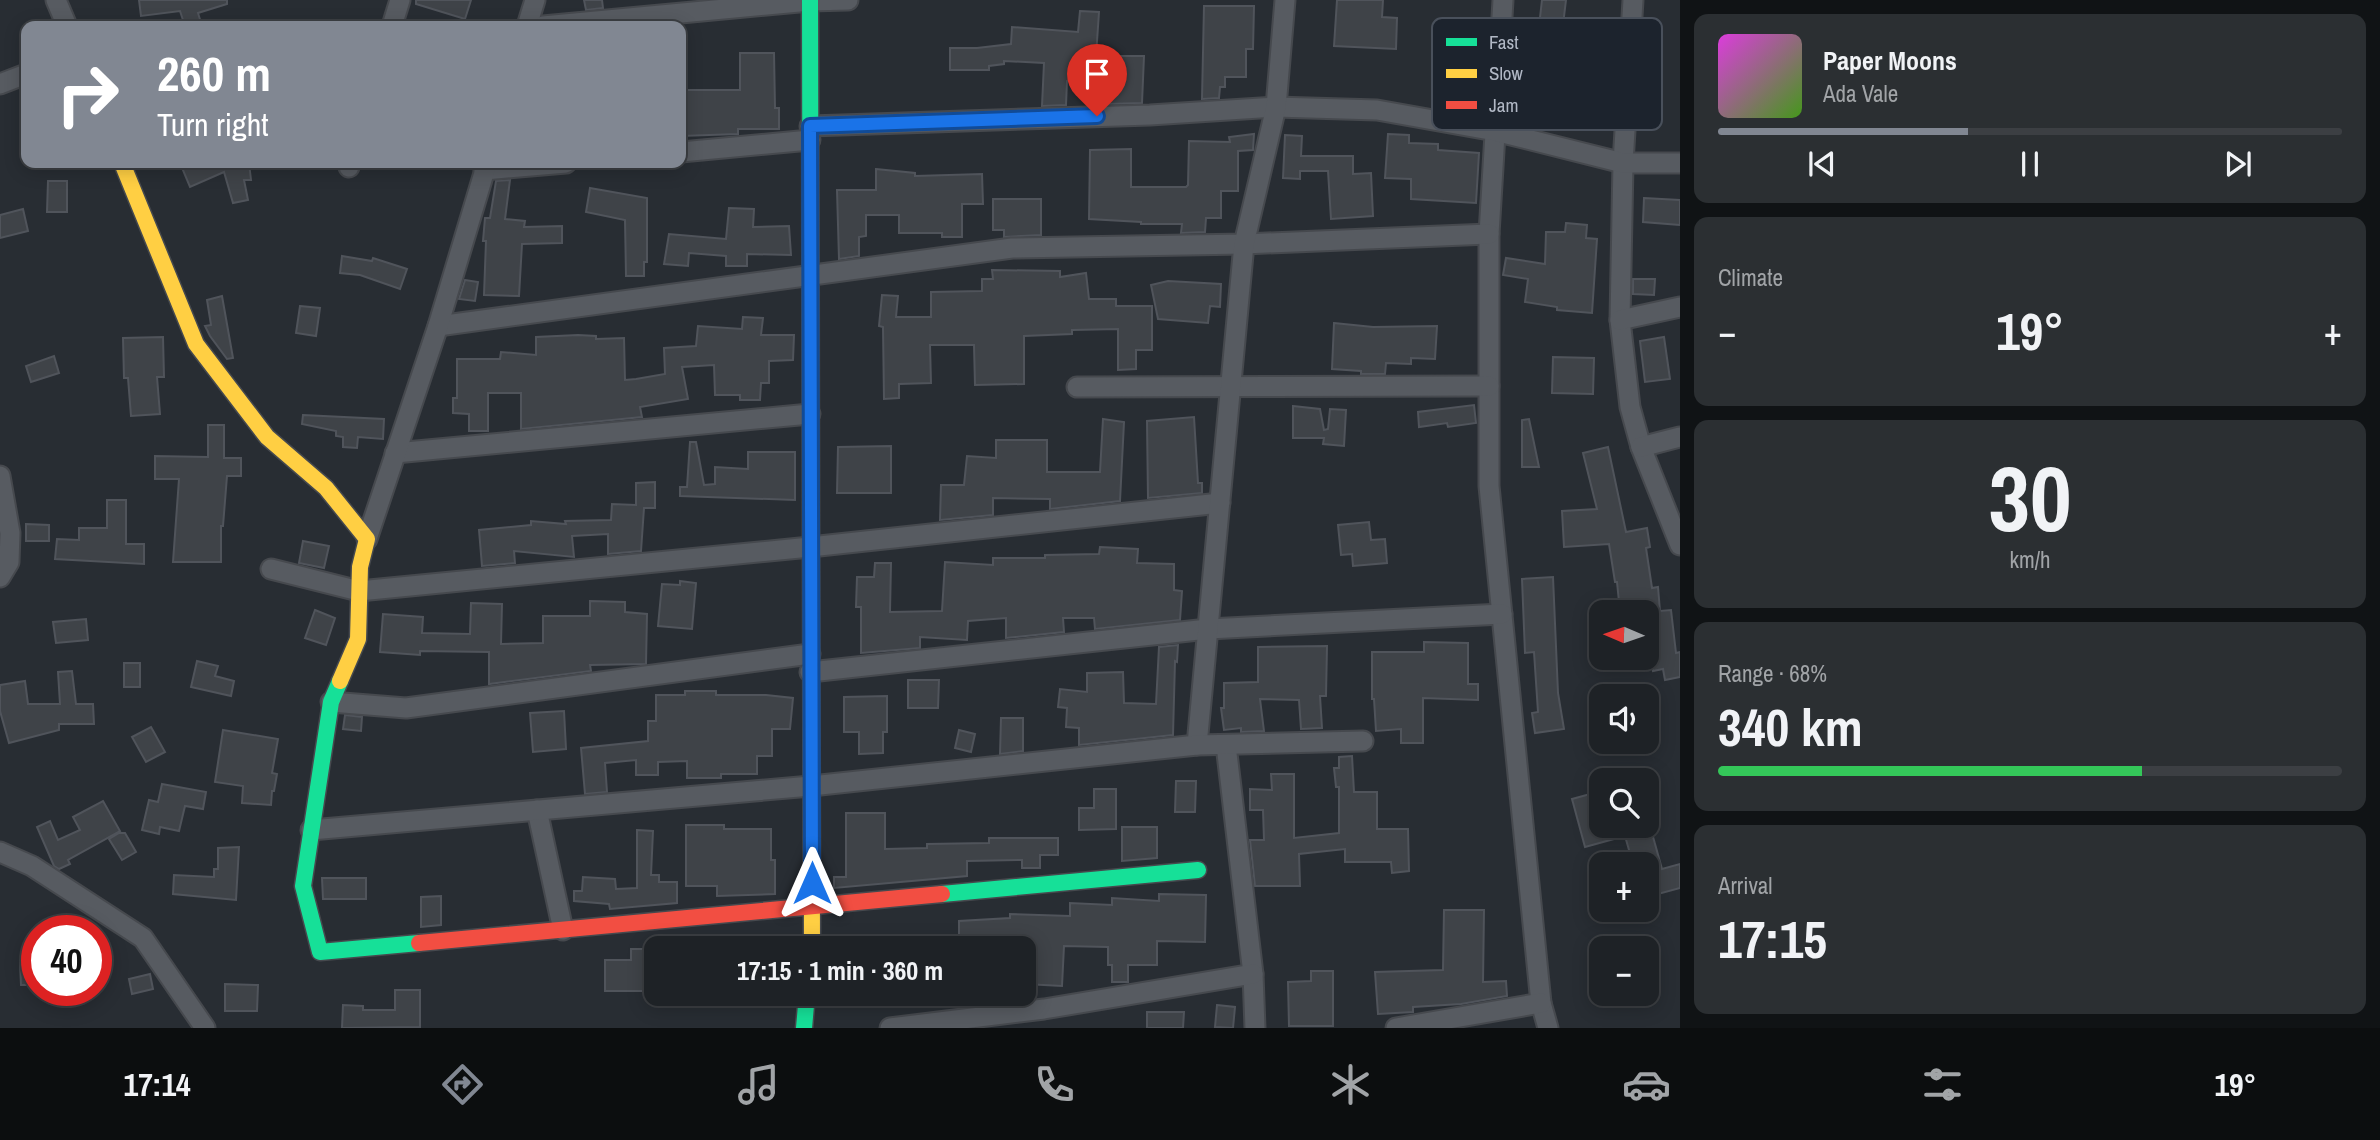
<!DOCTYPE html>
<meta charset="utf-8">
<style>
body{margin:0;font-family:"Archivo Narrow",sans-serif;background:#2b2f32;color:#f1f3f6;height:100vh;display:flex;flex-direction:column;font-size:26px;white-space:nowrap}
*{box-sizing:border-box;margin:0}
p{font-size:23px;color:#a1a4a7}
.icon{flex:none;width:38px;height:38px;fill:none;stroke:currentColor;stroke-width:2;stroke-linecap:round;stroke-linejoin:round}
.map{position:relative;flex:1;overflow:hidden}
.details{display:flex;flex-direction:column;gap:14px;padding:14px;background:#101315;width:700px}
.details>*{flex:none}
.hud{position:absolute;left:21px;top:21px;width:665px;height:147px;border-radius:14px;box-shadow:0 4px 18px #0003,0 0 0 2px #3c3f43;background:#818792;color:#fff;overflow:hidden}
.needle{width:46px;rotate:272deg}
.buttons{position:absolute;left:1589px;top:600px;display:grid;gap:14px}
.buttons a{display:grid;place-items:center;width:70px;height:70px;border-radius:14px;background:#1e2226;box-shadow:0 4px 18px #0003,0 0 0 2px #3c3f43;font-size:35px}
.speed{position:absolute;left:21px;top:915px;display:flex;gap:14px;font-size:35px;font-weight:700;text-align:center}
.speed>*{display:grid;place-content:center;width:91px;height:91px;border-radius:50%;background:#1e2226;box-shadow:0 4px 18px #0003,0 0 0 2px #3c3f43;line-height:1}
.speed .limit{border:10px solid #d22;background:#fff;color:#111}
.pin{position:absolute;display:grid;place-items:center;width:60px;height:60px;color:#fff;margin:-72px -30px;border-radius:50% 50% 50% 0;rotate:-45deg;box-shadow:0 0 7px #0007}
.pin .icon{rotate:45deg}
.me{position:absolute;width:77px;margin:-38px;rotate:0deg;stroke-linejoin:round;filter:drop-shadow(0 0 5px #0008)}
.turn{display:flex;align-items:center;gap:24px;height:147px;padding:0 21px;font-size:32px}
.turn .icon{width:91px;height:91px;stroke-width:2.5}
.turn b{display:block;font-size:49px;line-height:60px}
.big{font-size:52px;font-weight:700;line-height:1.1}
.details .tile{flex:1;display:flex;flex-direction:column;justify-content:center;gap:10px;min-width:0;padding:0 24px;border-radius:14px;background:#2b2f32}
.details .dial{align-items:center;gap:0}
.dial b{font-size:91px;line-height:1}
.song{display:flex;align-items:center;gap:21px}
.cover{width:84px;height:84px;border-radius:10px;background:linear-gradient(135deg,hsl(300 70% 55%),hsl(100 70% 35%))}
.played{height:7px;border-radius:4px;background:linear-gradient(90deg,#818792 40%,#3c3f43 40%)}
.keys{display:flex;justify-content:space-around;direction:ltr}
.heat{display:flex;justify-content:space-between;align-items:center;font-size:38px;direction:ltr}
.charge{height:10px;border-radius:5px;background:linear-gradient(90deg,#34c759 68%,#3c3f43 0)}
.trip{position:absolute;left:644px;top:936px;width:392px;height:70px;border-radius:14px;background:#1e2226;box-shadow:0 4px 18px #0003,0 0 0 2px #3c3f43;font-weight:700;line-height:70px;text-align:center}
.menu{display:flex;height:112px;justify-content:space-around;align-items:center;background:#0c0e0f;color:#a1a4a7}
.menu .icon{width:49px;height:49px}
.menu .on{color:#818792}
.menu b{font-size:32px;color:#f1f3f6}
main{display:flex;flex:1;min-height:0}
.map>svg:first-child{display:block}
</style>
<main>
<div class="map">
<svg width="1680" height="1028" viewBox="0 0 1680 1028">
<rect width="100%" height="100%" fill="#282d33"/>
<!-- building -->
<g fill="#3f4348" stroke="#50545b" stroke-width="2">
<polygon points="139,0 227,0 227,4 198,13 202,26 185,26 180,11 141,16"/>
<polygon points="416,0 471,0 465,19 416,4"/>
<polygon points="584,0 602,0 603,8 586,10"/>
<polygon points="1337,0 1383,0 1382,17 1397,18 1396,49 1334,46"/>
<polygon points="1542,0 1566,0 1562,33 1591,38 1590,42 1614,47 1608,78 1605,105 1545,95 1544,101 1514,98 1520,42 1537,44"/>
<polygon points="1204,6 1254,6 1253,49 1246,49 1246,77 1225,77 1225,87 1220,87 1219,98 1202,99"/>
<polygon points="1080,11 1099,12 1096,56 1144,56 1142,103 1107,104 1109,71 1079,71 1078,82 1067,81 1066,105 1042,106 1044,63 1004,61 1004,64 989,66 989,70 950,70 950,48 977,48 1011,44 1012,27 1078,32"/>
<polygon points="740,53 774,53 775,108 779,108 779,129 738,129 738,134 681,136 681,90 740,90"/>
<polygon points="1254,134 1253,150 1238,151 1238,191 1221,191 1221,218 1206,218 1205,232 1181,233 1182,224 1141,224 1141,222 1089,219 1090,150 1131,149 1131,187 1186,187 1188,185 1189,141 1230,142 1229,137"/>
<polygon points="1388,134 1409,135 1409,143 1438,144 1438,150 1479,153 1476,203 1411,199 1411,179 1385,178"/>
<polygon points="1285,135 1302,136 1301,156 1353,156 1353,174 1371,173 1373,216 1331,219 1328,171 1300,171 1300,179 1283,178"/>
<polygon points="180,163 249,163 251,180 244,180 248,200 233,203 224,172 190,187"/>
<polygon points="876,169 915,173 915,176 982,174 983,204 962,204 962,237 942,237 942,233 899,233 899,215 866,215 866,236 859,237 859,256 839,259 837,190 876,190"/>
<polygon points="510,180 505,219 525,221 524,227 562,226 562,243 522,244 519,296 484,295 486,241 483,241 485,218 490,218 496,181"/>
<polygon points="48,181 67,181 67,212 47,212"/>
<polygon points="590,188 647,198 647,262 644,262 644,276 626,276 625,220 586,212"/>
<polygon points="1644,198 1680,200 1680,225 1643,222"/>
<polygon points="993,199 1041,199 1041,235 1004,237 1004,230 993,230"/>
<polygon points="729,208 754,209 753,227 789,226 791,255 747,254 747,266 726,266 726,256 689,253 688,266 664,264 669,234 726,239"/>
<polygon points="23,209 28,231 0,238 0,215"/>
<polygon points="1566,223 1587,225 1586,238 1597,239 1592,313 1557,310 1557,307 1525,302 1528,279 1503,275 1506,258 1545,264 1546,232 1565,232"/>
<polygon points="342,256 372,261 373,258 407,269 400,289 360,275 340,273"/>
<polygon points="992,270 1060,271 1060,277 1086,273 1089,299 1116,299 1116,306 1152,306 1152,350 1136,350 1136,369 1118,370 1118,329 1072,330 1072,334 1024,336 1024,384 975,385 974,345 930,345 931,383 899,384 899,398 884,399 883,327 879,326 882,295 898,296 896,317 931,317 931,292 982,291 982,279 993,279"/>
<polygon points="1633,279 1655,279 1654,295 1633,294"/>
<polygon points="465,280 478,282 475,301 459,299"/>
<polygon points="1168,281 1221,284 1220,307 1210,306 1208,323 1158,319 1151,285"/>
<polygon points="222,296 233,358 227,359 210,336 205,326 211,325 207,300"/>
<polygon points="300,306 320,308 316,336 296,333"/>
<polygon points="743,317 763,318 761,335 794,335 793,360 769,361 769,383 761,383 760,400 740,400 740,395 715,395 714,365 682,367 688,399 640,407 642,417 521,429 521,393 488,393 488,431 469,431 469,414 453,413 453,398 457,398 457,359 500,359 501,352 536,355 536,337 578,335 596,336 596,339 624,338 625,380 636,379 665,374 664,348 696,346 698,326 742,329"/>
<polygon points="1334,323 1373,327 1437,326 1435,359 1411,358 1411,364 1386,363 1385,374 1361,374 1361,371 1332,369"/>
<polygon points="163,337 164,377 157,377 160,414 131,416 128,378 124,378 123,338"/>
<polygon points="1664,337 1670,379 1645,382 1640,341"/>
<polygon points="54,356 59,373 31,382 26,366"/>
<polygon points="1553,357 1594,358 1593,394 1552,393"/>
<polygon points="1474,405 1476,423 1448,427 1447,423 1419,427 1418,412"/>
<polygon points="1293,406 1320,409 1324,430 1328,429 1330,409 1346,410 1344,446 1323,444 1324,438 1293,438"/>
<polygon points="303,415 384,419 383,439 358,437 357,448 343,447 343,437 336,436 336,431 302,424"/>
<polygon points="1194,417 1198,483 1202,483 1202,493 1148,498 1147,421"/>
<polygon points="1103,419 1124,422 1120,501 1050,509 1050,499 993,498 993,515 940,520 941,485 964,485 967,456 996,458 996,440 1047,440 1047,472 1100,472"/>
<polygon points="1529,419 1539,467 1522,467 1522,420"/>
<polygon points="208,425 224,425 224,458 241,458 241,476 227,476 223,526 221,526 221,562 173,562 179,479 155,479 155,456 208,457"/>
<polygon points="690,442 696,442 704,485 715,484 715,467 748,469 748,452 795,452 795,500 680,496 680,487 687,487"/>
<polygon points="891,446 891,493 837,493 838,447"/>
<polygon points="1608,447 1626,532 1647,528 1650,547 1646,548 1652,588 1658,587 1660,611 1671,610 1676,653 1680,652 1680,677 1665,680 1663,669 1653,671 1647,631 1647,612 1620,612 1617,582 1615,582 1609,544 1564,547 1562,511 1597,509 1583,453"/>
<polygon points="655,482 655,508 644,508 641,551 608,554 608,534 572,536 574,557 514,551 515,563 482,566 479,530 531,525 531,521 566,524 565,521 611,520 612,504 636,505 636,483"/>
<polygon points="107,500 126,500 126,544 144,544 144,564 55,559 57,539 79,540 79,528 107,528"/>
<polygon points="1369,522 1371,540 1385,539 1387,563 1353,566 1352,554 1341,555 1338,525"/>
<polygon points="26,524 49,525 49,541 26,541"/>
<polygon points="303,541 329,546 324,568 299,563"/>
<polygon points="1100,547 1138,549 1137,563 1174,564 1174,590 1182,591 1180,620 1095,629 1094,618 1063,618 1064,632 1006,638 1006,618 968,621 967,640 920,637 920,648 861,653 861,607 856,607 857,577 874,577 875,563 891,563 890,612 942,611 945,562 993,565 993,558 1045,558 1045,555 1099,554"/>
<polygon points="1553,577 1558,693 1564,729 1535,733 1532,713 1538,712 1534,652 1525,653 1522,579"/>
<polygon points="680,581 696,583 692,629 658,626 662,584 680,585"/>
<polygon points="590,601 625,602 625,612 647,614 646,664 590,665 591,671 489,684 489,652 420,651 420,655 380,652 383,614 423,617 422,633 470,634 471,603 502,604 501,644 543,643 543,616 590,616"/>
<polygon points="315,610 335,618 326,645 305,638"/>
<polygon points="86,619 88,640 56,643 53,622"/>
<polygon points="1424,642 1468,643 1468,684 1478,684 1478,700 1423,698 1423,743 1401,743 1401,729 1376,731 1374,699 1372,699 1372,652 1424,652"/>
<polygon points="1178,645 1177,662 1175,661 1173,735 1079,745 1079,728 1066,727 1067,708 1058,707 1060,689 1087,692 1087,673 1123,672 1124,703 1156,704 1159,647"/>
<polygon points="1327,646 1326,696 1320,696 1322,728 1301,729 1299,700 1260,699 1264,731 1241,732 1241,728 1224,730 1221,708 1224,708 1224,683 1258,682 1258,647"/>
<polygon points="197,661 218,666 215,676 234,681 231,696 191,687"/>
<rect x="124" y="663" width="16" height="24"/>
<polygon points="72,671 76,704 93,704 94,724 59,724 59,730 9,743 0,711 0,685 25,681 28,704 60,704 58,672"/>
<polygon points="908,680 939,680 938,708 908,708"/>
<polygon points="685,691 716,691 716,695 766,695 793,698 790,729 772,729 772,756 757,756 757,774 721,774 721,778 687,778 687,761 658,762 658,775 636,775 636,760 605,763 607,792 585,794 581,748 648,741 648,721 656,721 656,695 685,695"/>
<polygon points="887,696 887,732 883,732 883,753 859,754 859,732 844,732 844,697"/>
<polygon points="564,711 566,749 533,752 530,713"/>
<polygon points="345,715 362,717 361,731 343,729"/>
<polygon points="1001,718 1023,718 1023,751 1000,754"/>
<polygon points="151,727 165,752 146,762 132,737"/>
<polygon points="223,730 278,739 272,773 277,774 274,791 272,791 271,805 242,803 243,786 215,782"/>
<polygon points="959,730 975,734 971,752 955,748"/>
<polygon points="1352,756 1354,792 1377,792 1377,829 1408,829 1409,871 1392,873 1391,862 1345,862 1345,849 1299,854 1300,886 1255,886 1250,840 1264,840 1263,810 1250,810 1250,789 1272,790 1271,774 1294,774 1294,838 1339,833 1339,787 1336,787 1334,768 1339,768 1339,757"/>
<polygon points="1176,781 1196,781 1195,812 1175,812"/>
<polygon points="162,784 206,792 203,809 185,806 179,831 160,827 159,834 142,830 149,800 158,802"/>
<polygon points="1094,789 1116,789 1116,829 1079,830 1079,808 1094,808"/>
<polygon points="1601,791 1601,826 1650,826 1662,869 1680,864 1680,888 1647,897 1647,864 1633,864 1625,836 1585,847 1572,799"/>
<polygon points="103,801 120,831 68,860 70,864 59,869 54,866 37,827 50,821 58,840 80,830 73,817"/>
<polygon points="846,813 885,813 885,849 927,848 927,844 989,843 989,838 1058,838 1058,855 1040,855 1040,868 1022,868 1022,860 967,861 967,876 834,888 834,877 846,877"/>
<polygon points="686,825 724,825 724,829 771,829 771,860 775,860 775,894 717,896 717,886 686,886"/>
<polygon points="1122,827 1157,827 1157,858 1122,861"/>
<polygon points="637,830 653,831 651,875 659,875 659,882 677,882 677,903 610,909 609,904 574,901 574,891 582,891 583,877 615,879 616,889 637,888"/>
<polygon points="119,833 125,833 136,852 122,860 109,839"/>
<polygon points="239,847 236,900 173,894 174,875 214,877 214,869 218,869 218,848"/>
<polygon points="322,878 366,878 366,899 323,899"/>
<polygon points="1159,894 1206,895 1205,942 1157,941 1157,965 1128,965 1128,982 1112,982 1112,965 1108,965 1108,947 1064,946 1062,986 1025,984 1026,948 959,948 959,921 1010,918 1010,914 1070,916 1070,903 1112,905 1112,898 1159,901"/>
<polygon points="441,896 441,925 421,927 421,897"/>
<polygon points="1444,910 1484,910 1483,982 1506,981 1507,996 1461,1004 1413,1007 1413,1012 1378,1014 1375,972 1443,970"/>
<polygon points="631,949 656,949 656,986 649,987 649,991 605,991 605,960 631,960"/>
<polygon points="37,962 37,985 21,985 20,963"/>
<polygon points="1311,971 1333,971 1333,1026 1289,1026 1288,982 1311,981"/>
<polygon points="150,974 153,989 132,994 129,979"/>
<polygon points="225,984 258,985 257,1011 225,1011"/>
<polygon points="395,990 420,990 420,1027 342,1028 343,1005 363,1006 363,1010 395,1010"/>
<polygon points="1217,1005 1235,1007 1233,1028 1215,1027"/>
<polygon points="1147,1012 1184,1012 1183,1028 1147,1028"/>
</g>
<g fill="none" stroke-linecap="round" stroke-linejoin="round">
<!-- street casing -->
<g stroke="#46494e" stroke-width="23">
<g id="street">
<polyline points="56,0 67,26"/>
<polyline points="1503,0 1489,234 1489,486 1541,1003 1548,1028"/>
<polyline points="1633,0 1623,163 1620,320 1630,407 1641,447 1680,545"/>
<polyline points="392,26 400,0"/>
<polyline points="527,26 535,0"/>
<polyline points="543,26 810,1 848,0"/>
<polyline points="0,84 26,74"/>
<polyline points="810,126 1150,115 1276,107 1377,110 1495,131 1623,163 1680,163"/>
<polyline points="681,152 810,140"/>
<polyline points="349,167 350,163"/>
<polyline points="484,170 566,163"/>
<polyline points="1620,320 1680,307"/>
<polyline points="438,326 1012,248 1244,244 1489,234"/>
<polyline points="1077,387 1489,386"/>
<polyline points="1641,447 1680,437"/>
<polyline points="395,453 810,414"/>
<polyline points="0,476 10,533 9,562 0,577"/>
<polyline points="367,539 438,326 487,163"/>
<polyline points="271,569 359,591 810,547 1220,503"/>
<polyline points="810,672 1208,629 1502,614"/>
<polyline points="331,702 406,708 810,654"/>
<polyline points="1197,745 1244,244 1276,107 1285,0"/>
<polyline points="1226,745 1253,974 1255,1028"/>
<polyline points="537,810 563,930"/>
<polyline points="311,830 811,786 1197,745 1363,741"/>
<polyline points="0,852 32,866 143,938 205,1028"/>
<polyline points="890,1028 1044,1009 1253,974"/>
<polyline points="1396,1028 1541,1003"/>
</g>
</g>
<!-- fast casing -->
<g stroke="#46494e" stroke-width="19">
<g id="fast">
<polyline points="810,0 811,541"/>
<polyline points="340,681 331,702 303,886 320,952 419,943"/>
<polyline points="942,894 1198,870"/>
<polyline points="804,1028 807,994"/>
</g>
</g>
<!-- slow casing -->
<g stroke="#46494e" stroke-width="19">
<g id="slow">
<polyline points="122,163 196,344 267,437 326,488 367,539 360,567 358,639 340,681"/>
<polyline points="811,541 812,948"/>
</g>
</g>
<!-- jam casing -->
<g stroke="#46494e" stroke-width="19">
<polyline id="jam" points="419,943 942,894"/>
</g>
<!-- street -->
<use href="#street" stroke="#575b61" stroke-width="19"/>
<!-- fast -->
<use href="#fast" stroke="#16e098" stroke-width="16"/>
<!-- slow -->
<use href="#slow" stroke="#ffcf43" stroke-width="16"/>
<!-- jam -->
<use href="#jam" stroke="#f24e42" stroke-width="16"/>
</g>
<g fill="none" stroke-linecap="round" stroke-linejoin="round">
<!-- route casing -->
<g stroke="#114b97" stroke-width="18">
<polyline id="route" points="812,883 810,126 1097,116"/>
</g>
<!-- route -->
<use href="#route" stroke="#1a73e8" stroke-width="12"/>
</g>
<!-- legend -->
<rect x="1432" y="18" width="230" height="112" rx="10" fill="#1c232d" stroke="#49505b" stroke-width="2"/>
<rect x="1446" y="38" width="31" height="8" fill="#16e098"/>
<rect x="1446" y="69" width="31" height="9" fill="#ffcf43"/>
<rect x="1446" y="101" width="31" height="8" fill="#f24e42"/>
<g font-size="19" fill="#b1b8c5">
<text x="1489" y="49">Fast</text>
<text x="1489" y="80">Slow</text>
<text x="1489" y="112">Jam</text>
</g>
</svg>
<div class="buttons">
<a><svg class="needle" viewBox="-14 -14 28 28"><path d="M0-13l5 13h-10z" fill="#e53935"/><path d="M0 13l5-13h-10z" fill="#a1a4a7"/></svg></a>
<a><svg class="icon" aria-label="sound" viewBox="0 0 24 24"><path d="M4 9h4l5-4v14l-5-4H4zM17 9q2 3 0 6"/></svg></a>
<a><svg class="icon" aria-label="search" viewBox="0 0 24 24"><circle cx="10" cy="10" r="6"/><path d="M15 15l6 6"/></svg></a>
<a>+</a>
<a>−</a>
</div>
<div class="speed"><div class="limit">40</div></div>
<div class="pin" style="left:1097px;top:116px;background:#d93025"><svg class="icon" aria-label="arrive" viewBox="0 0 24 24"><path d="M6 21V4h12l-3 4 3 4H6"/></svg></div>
<svg class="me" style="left:812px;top:883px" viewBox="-20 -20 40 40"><path d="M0-17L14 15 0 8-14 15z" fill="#1a73e8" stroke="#fff" stroke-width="4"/></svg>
<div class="trip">17:15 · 1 min · 360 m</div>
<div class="hud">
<div class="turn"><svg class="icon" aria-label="right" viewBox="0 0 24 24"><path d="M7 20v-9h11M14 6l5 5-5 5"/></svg><div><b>260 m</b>Turn right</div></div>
</div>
</div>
<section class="details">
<div class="tile">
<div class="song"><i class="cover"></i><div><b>Paper Moons</b><p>Ada Vale</p></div></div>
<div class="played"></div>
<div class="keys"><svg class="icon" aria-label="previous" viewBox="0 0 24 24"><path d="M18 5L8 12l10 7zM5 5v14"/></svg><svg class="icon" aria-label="pause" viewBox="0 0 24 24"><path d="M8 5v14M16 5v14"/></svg><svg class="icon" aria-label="next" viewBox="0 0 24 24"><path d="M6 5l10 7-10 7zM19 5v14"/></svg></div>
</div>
<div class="tile"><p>Climate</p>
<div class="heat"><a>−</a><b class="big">19°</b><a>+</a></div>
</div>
<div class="tile dial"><b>30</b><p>km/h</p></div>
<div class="tile"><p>Range · 68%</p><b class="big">340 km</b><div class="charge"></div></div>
<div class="tile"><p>Arrival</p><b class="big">17:15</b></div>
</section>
</main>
<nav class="menu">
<b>17:14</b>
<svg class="icon on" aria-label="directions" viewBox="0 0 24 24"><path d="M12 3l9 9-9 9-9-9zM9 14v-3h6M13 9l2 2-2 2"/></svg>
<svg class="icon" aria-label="music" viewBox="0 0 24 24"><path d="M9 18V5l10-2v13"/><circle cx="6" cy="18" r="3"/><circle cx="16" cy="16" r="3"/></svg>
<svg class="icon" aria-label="phone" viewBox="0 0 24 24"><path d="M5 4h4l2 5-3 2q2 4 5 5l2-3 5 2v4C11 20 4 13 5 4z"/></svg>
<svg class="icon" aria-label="climate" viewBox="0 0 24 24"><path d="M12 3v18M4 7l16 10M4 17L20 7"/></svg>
<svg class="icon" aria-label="car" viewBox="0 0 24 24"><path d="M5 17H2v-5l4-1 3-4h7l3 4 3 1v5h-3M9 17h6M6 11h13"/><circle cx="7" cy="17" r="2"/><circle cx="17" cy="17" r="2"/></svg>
<svg class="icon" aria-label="filters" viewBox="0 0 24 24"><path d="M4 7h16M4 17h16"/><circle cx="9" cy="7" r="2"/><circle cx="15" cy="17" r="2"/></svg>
<b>19°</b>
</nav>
